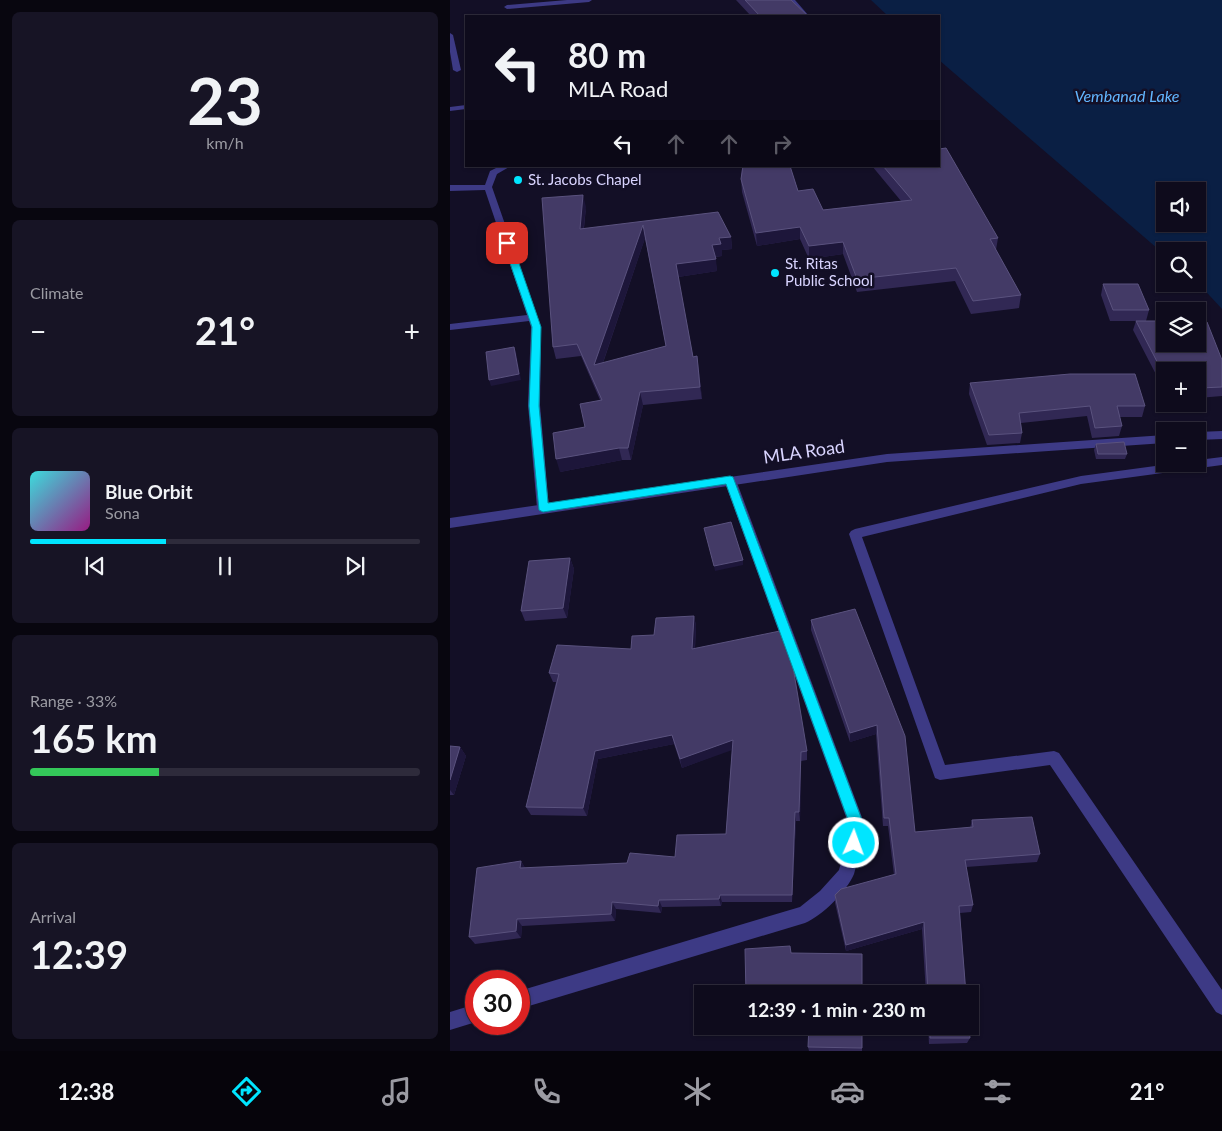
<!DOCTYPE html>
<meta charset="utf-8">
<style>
body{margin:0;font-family:Lato,sans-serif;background:#171425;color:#f1f3f6;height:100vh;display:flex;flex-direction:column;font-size:19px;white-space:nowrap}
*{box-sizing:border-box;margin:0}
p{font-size:16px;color:#9b9ba3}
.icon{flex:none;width:28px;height:28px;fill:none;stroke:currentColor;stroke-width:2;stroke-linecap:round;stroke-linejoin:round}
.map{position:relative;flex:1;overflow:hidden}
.details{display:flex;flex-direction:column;gap:12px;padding:12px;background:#08060f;width:450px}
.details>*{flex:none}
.hud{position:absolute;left:15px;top:15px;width:475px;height:152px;border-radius:0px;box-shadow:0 1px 4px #0004,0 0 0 1px #2e2b3b;background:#0e0b1c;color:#f1f3f6;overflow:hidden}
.buttons{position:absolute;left:706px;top:182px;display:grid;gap:10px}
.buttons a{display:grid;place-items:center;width:50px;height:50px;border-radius:0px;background:#0e0b1c;box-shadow:0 1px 4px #0004,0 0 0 1px #2e2b3b;font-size:25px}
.speed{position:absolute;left:15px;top:970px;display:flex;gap:10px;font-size:25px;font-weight:700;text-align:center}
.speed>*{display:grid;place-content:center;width:65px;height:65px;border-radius:50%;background:#0e0b1c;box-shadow:0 1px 4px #0004,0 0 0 1px #2e2b3b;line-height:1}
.speed .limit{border:8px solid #d22;background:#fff;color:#111}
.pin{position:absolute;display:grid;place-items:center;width:42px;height:42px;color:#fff;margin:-21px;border-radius:10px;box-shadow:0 2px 8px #0006}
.me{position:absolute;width:55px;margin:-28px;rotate:2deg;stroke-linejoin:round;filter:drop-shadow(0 0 4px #0008)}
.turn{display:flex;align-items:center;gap:18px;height:105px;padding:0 20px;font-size:22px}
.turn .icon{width:65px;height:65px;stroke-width:2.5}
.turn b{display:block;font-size:35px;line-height:42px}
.lanes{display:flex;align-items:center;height:48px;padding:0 20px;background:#0003;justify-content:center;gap:25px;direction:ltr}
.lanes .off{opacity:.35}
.big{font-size:38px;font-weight:700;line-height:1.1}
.details .tile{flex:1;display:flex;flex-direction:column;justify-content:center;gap:8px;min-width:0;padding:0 18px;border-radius:8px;background:#171425}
.details .dial{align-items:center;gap:0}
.dial b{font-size:65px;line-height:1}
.song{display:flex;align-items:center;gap:15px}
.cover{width:60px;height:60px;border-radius:8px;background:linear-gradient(135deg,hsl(180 70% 55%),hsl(310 70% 35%))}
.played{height:5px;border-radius:2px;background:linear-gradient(90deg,#00e5ff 35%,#2e2b3b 35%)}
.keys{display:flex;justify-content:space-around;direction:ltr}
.heat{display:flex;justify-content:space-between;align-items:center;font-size:28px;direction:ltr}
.charge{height:8px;border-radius:4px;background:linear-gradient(90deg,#34c759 33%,#2e2b3b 0)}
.trip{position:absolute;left:244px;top:985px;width:285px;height:50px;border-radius:0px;background:#0e0b1c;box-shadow:0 1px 4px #0004,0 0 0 1px #2e2b3b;font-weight:700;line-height:50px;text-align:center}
.tab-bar{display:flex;height:80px;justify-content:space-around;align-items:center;background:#06040b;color:#9b9ba3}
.tab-bar .icon{width:35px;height:35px}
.tab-bar .on{color:#00e5ff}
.tab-bar b{font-size:22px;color:#f1f3f6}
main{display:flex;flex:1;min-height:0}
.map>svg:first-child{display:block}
</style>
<main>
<section class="details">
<div class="tile dial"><b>23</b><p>km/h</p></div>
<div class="tile"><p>Climate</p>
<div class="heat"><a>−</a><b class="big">21°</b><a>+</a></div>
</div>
<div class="tile">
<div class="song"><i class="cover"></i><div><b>Blue Orbit</b><p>Sona</p></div></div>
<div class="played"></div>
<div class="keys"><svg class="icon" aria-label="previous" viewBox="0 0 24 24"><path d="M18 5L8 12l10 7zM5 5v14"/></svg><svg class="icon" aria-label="pause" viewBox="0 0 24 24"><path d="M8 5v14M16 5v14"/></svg><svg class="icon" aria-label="next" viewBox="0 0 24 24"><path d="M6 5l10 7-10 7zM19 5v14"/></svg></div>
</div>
<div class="tile"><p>Range · 33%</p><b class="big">165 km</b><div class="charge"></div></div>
<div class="tile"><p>Arrival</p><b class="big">12:39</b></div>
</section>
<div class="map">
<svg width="772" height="1051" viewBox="0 0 772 1051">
<rect width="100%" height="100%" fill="#130f26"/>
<!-- water -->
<path fill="#0a1f44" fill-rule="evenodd" d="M421 0H772V309L748 283V251H715V255L489 60V16H438ZM715 191H748V224H715Z"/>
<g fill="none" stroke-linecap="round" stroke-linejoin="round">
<!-- minor -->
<g fill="#3d3a85" fill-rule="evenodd">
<polygon points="117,0 142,0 139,2 57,9 54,7 57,5"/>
<polygon points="339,0 345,0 359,16 353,16"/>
<polygon points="0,33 3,35 11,70 7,72 3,70 0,52"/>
<polygon points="16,105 16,109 0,111 0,107"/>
<polygon points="50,166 61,166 47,174 42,187 91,327 90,405 99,508 97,511 89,511 87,508 78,405 81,327 79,321 0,330 0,324 77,315 35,190 0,191 0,185 35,185 40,171"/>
<polygon points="772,457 772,465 631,484 412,537 495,765 604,751 609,753 772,990 772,1015 766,1012 600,765 490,780 485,778 399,534 401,531 405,529 631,476 720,464 748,464 748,460"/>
<path d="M280 476 286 480 416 828 404 874C397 891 372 916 355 923L69 1009V991L350 907 370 891 389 870 400 828 274 480Z"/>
<polygon points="26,1004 26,1022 0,1030 0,1012"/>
</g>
<!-- tertiary -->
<g fill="#3d3a85" fill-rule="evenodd">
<polygon points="772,431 772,439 748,440 748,432"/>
<polygon points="715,435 715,443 437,462 0,528 0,518 437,454"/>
</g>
</g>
<!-- wall -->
<g fill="#312854" fill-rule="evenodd">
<polygon points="286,0 341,0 358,16 301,16"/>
<polygon points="292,166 340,166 348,191 373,210 451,201 422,166 489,166 548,238 546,250 571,295 569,308 521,314 505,281 407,292 393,254 359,259 350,239 307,246 292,192 291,179 292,168"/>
<path d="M136 207 134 228 281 237 282 249 272 250V256L265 257 267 271 228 277 243 357 247 356 252 399 193 405 181 460H172L110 472 150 400 131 356 106 359 103 347ZM195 238 216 346 153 363Z"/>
<polygon points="653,284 699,310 696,321 713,321 714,318 772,360 772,396 748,398 748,371 715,371 715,388 713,388 683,330 686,321 660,321 651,295"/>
<polygon points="520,383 695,406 692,417 670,417 672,426 669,436 642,438 637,416 571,423 572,433 570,443 537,445 519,394"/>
<polygon points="646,444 677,454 675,459 646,459 644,450"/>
<polygon points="120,558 124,569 117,618 75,621 71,611"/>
<polygon points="405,609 465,832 520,828 522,820 590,854 587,862 516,867 523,905 521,912 510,913 516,994 476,994 472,929 396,951 385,903 385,895 444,875 438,826 433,826 426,734 400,742 361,630 361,620"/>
<polygon points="244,616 246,626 245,648 357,751 357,760 351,761 350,821 346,821 342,902 272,902 271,906 212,907 211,913 166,909 165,921 72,926 71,938 25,944 19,937 71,861 75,868 177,863 225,857 276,834 282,749 232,768 224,744 148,759 137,816 81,815 76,807 106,682 103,682 99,673 181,649 204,635"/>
<polygon points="0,746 10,747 16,756 4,795 0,795"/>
<polygon points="478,1026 519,1026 520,1038 517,1043 479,1044"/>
<polygon points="358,1047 412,1048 412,1051 359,1051"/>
</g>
<!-- shaded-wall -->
<g fill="#1d163a">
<polygon points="133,195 136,207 132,241 130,229"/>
<polygon points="193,225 195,238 148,377 144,365"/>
<polygon points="350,227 350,239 307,246 306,233"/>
<polygon points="281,237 282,249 272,250 272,256 263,257 262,245 269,238"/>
<polygon points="393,242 393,254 359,259 359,246"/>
<polygon points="266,259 267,271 228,277 226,264"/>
<polygon points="64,347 66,352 71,380 41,386 39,380"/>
<polygon points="247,356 249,369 252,399 250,387"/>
<polygon points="190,392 193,405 181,460 178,448"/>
<polygon points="169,448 172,460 110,472 106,459"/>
<polygon points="120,558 124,569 117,618 113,608"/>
<polygon points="293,560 293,565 265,571 264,566"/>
<polygon points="244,616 246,626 244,658 242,649"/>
<polygon points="427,725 426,734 400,742 400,733"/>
<polygon points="222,735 224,744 148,759 137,816 133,808 145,751"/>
<polygon points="283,740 285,749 232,768 230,759"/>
<polygon points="10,747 16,756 4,795 0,790 0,780"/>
<polygon points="351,752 351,761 350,821 349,812"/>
<polygon points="345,812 346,821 342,902 342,895"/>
<polygon points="71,861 76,869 70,868"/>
<polygon points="270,895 272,902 271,906 269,899"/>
<polygon points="209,900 212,907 211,913 208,906"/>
<polygon points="162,902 166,909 165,921 161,914"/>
<polygon points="67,919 72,926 71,938 66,931"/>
<polygon points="474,922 472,929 396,951 396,945"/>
</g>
<!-- building -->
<g fill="#433a66" stroke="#5a527e" fill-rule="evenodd">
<polygon points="295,0 341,0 358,16 310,16"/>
<polygon points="496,148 548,238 540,239 571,295 523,301 506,268 407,279 393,242 359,246 350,227 306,233 291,179 293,166 340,166 348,191 363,189 373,210 462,200 433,166 489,166 489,149"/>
<path d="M133 195 130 229 268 212 281 237 269 238 271 244 262 245 266 259 226 264 243 357 247 356 250 387 190 392 178 448H169L106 459 103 433 135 427 130 404 152 400 127 344 103 347 92 198ZM193 225 216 346 144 365Z"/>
<polygon points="653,284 688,284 699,310 663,310"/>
<polygon points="732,308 734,311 726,311"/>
<polygon points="686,321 715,321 715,344 748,344 748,322 757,322 772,360 772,387 750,388 748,383 748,371 715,371 715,377"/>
<polygon points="64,347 69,374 39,380 36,352"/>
<polygon points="620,374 685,374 695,406 667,406 672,426 645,428 640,406 569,413 572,433 539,435 520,383"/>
<polygon points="674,442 677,454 648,454 646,444"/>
<polygon points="281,522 293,560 264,566 254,528"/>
<polygon points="120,558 113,608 71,611 79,561"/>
<polygon points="405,609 455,736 465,832 523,827 522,820 582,817 590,854 515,860 523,905 509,906 516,994 478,994 474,922 396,945 385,895 391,889 446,874 439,818 434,818 427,725 400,733 361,620"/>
<polygon points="244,616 242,649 330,631 343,667 357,751 351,752 349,812 345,812 342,895 270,895 269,899 209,900 208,906 162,902 161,914 67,919 66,931 19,937 27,868 71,861 70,868 177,863 180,853 225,857 227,835 276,834 283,740 230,759 222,735 145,751 133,808 76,807 109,674 99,673 107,645 181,649 182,636 204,635 206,618"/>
<polygon points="0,746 10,747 0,780"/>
<polygon points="340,946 341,953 412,954 412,994 296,994 295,949"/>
<polygon points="359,1026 412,1026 412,1048 358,1047"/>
<polygon points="480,1026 519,1026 520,1038 480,1038"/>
</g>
<!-- route -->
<polygon fill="#00e5ff" stroke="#0095a6" points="54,241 62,243 91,327 89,406 98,503 280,476 283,477 415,828 409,848 404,851 399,848 396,843 401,828 276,484 93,512 89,510 79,406 82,327 53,243"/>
<!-- markers -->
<g fill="#00e5ff" stroke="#130f26" stroke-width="2">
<circle cx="68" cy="180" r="5"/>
<circle cx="325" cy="273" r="5"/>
</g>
<g text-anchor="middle" stroke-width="5" stroke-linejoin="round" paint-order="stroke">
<!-- far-poi labels -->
<g font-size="15" fill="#d9d4ff" stroke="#130f26" text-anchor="start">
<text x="78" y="185">St. Jacobs Chapel</text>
<text x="335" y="269">St. Ritas<tspan x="335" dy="17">Public School</tspan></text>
</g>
<!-- far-water labels -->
<g font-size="16" font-style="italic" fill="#62b6ff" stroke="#130f26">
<text x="677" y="102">Vembanad Lake</text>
</g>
<!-- street labels -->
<g font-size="18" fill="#d9d4ff" stroke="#130f26">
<text transform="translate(354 452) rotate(-8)" y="6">MLA Road</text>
</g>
</g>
</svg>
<div class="buttons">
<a><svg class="icon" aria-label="sound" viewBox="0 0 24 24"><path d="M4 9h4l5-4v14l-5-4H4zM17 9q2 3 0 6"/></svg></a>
<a><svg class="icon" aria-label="search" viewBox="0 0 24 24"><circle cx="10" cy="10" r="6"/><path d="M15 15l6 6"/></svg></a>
<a><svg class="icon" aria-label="layers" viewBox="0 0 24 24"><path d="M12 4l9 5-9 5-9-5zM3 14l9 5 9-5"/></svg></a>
<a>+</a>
<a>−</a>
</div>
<div class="speed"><div class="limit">30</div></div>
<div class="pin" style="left:57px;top:243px;background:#d93025"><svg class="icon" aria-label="arrive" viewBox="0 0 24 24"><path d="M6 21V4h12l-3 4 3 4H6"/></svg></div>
<svg class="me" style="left:404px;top:843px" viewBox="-20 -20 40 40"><circle r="17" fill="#00e5ff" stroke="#fff" stroke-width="3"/><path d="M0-11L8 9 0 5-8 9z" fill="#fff"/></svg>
<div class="trip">12:39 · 1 min · 230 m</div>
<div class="hud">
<div class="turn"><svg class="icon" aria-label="left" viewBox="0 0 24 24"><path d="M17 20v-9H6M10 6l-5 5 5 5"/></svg><div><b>80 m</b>MLA Road</div></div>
<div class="lanes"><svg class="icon" aria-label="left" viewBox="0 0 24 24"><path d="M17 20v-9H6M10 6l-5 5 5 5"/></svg><svg class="icon off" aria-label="ahead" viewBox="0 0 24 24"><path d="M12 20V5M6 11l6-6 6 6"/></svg><svg class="icon off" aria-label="ahead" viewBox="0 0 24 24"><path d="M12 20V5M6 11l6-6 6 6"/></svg><svg class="icon off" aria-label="right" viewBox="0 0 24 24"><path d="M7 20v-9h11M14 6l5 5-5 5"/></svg></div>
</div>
</div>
</main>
<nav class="tab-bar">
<b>12:38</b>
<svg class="icon on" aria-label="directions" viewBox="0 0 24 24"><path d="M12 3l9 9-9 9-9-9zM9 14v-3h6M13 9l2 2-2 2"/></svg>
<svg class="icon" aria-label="music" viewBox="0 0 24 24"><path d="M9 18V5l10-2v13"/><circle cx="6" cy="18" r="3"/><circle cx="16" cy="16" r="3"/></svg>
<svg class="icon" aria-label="phone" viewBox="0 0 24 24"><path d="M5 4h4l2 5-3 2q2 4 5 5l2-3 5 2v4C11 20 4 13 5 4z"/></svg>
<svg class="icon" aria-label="climate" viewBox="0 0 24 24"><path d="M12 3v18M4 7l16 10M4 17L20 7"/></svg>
<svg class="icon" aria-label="car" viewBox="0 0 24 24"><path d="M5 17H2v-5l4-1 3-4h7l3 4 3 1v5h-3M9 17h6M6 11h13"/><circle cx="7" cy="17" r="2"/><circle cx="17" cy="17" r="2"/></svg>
<svg class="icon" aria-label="filters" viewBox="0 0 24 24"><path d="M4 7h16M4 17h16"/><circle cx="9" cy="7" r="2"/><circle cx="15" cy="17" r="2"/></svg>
<b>21°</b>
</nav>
